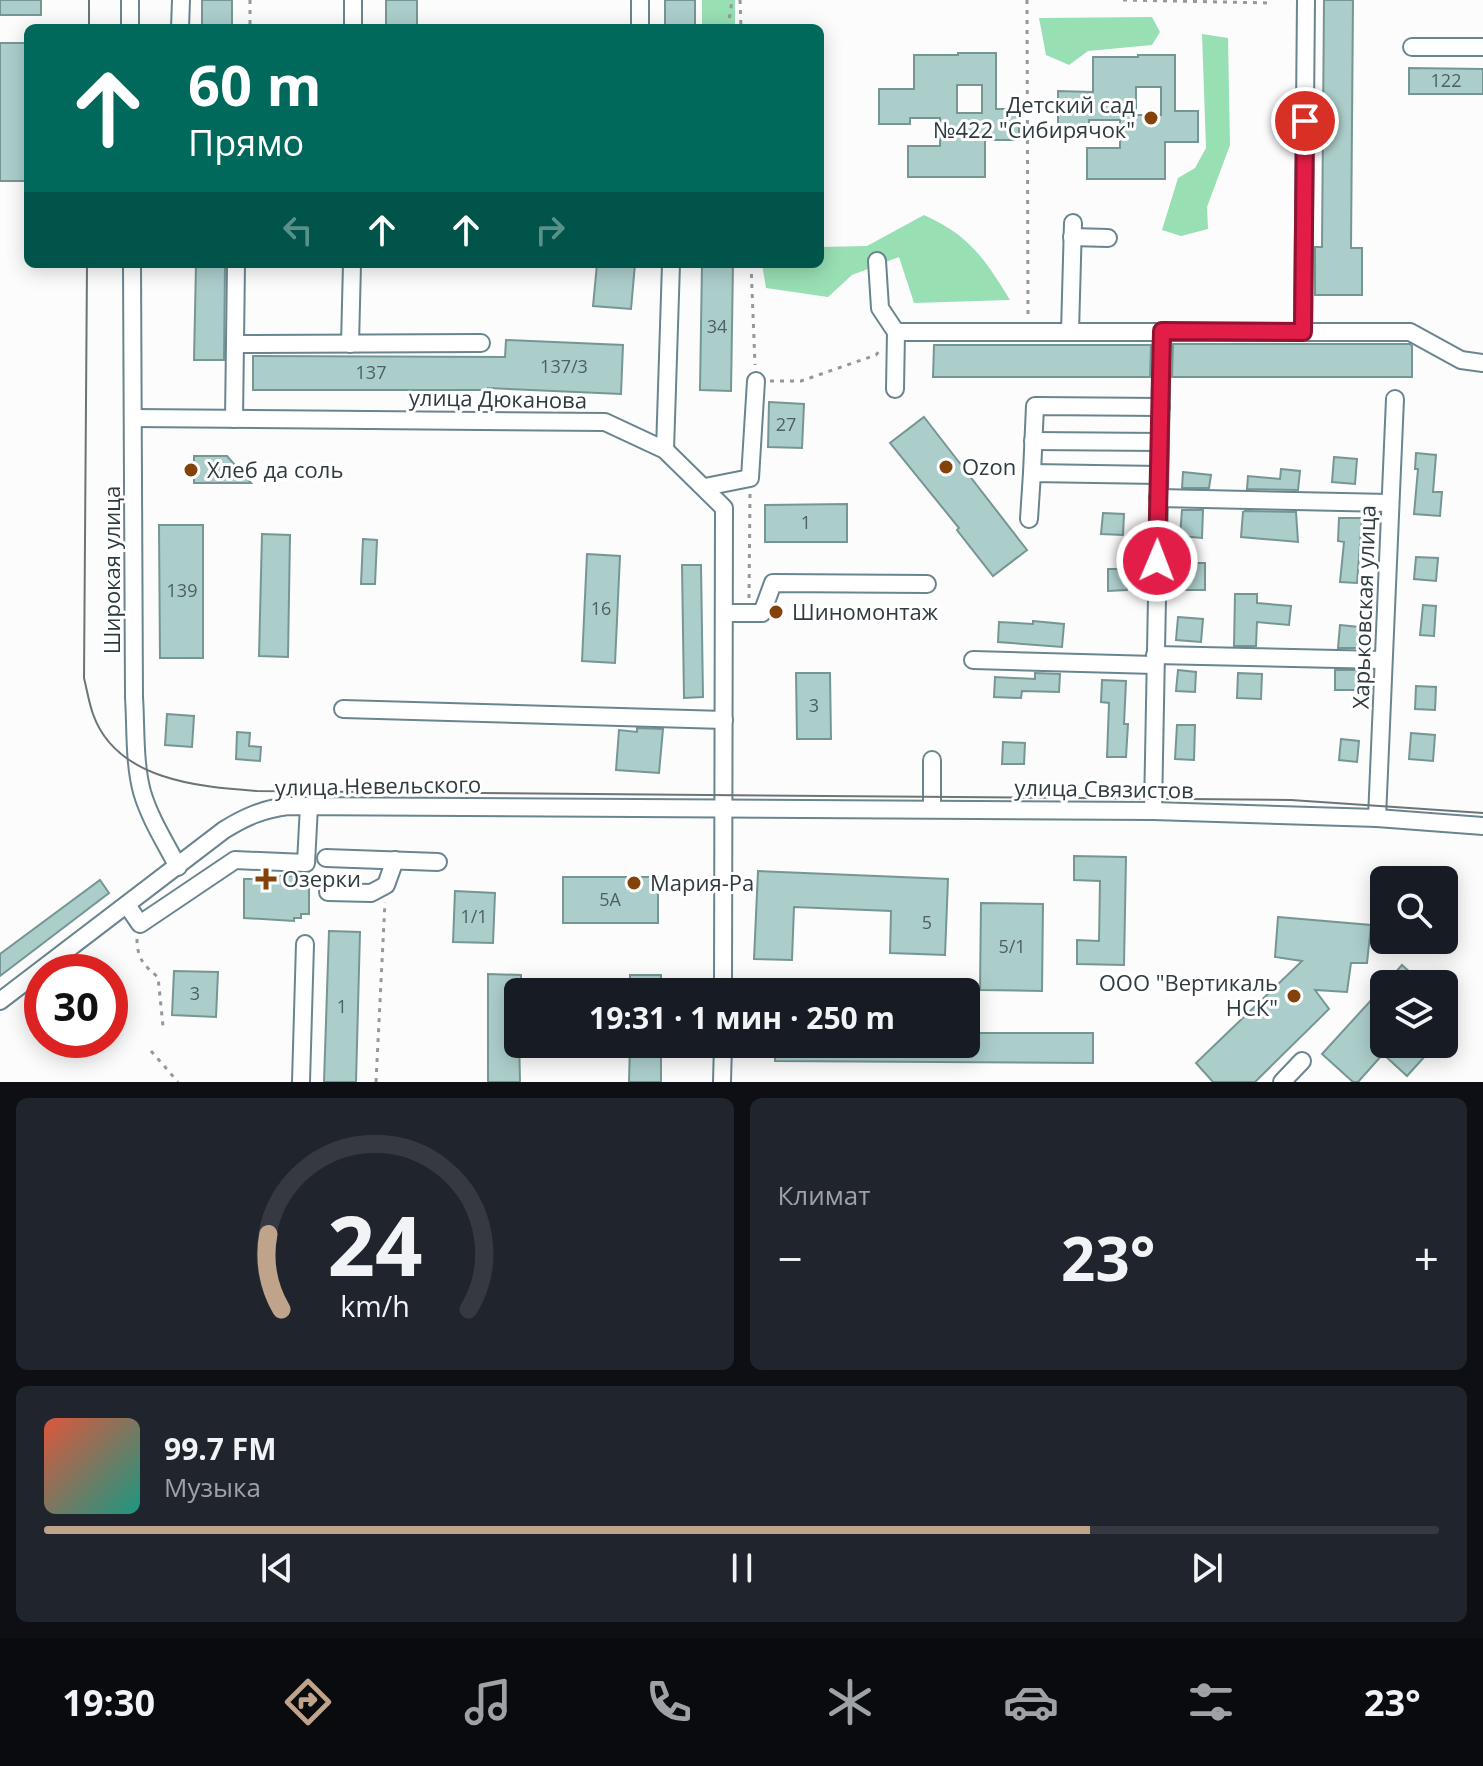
<!DOCTYPE html>
<html lang="ru">
<meta charset="utf-8">
<style>
body{margin:0;font-family:"Open Sans",sans-serif;background:#20242c;color:#f1f3f6;height:100vh;display:flex;flex-direction:column;font-size:30px;white-space:nowrap}
*{box-sizing:border-box;margin:0}
p{font-size:26px;color:#9ea1a6}
.icon{flex:none;width:44px;height:44px;fill:none;stroke:currentColor;stroke-width:2;stroke-linecap:round;stroke-linejoin:round}
.map{position:relative;height:1082px;overflow:hidden}
.details{display:flex;flex-direction:column;gap:16px;padding:16px;background:#0d0f14;flex:1}
.details>*{flex:none}
.guide{position:absolute;left:24px;top:24px;width:800px;height:244px;border-radius:12px;box-shadow:0 4px 20px #0003;background:#00695c;color:#fff;overflow:hidden}
.controls{position:absolute;left:1370px;top:866px;display:grid;gap:16px}
.controls a{display:grid;place-items:center;width:88px;height:88px;border-radius:12px;background:#171b24;box-shadow:0 4px 20px #0003;font-size:40px}
.speed{position:absolute;left:24px;top:954px;display:flex;gap:16px;font-size:40px;font-weight:700;text-align:center}
.speed>*{display:grid;place-content:center;width:104px;height:104px;border-radius:50%;background:#171b24;box-shadow:0 4px 20px #0003;line-height:1}
.speed .limit{border:12px solid #d22;background:#fff;color:#111}
.pin{position:absolute;display:grid;place-items:center;width:68px;height:68px;color:#fff;margin:-34px;border:4px solid #fff;border-radius:50%;box-shadow:0 2px 8px #0007}
.me{position:absolute;width:88px;margin:-44px;rotate:1deg;stroke-linejoin:round;filter:drop-shadow(0 0 6px #0008)}
.turn{display:flex;align-items:center;gap:28px;height:168px;padding:0 32px;font-size:36px}
.turn .icon{width:104px;height:104px;stroke-width:2.5}
.turn b{display:block;font-size:56px;line-height:68px}
.lanes{display:flex;align-items:center;height:76px;padding:0 32px;background:#0003;justify-content:center;gap:40px;direction:ltr}
.lanes .off{opacity:.35}
.big{font-size:60px;font-weight:700;line-height:1.1}
.details .widget{flex:1;display:flex;flex-direction:column;justify-content:center;gap:12px;min-width:0;padding:0 28px;border-radius:12px;background:#20242c}
.details .dial{align-items:center;gap:0}
.dial svg{height:208px;overflow:visible;fill:none;stroke:#363941;stroke-width:7;stroke-linecap:round;text-anchor:middle}
.dial text{fill:#f1f3f6;stroke:none}
.song{display:flex;align-items:center;gap:24px}
.cover{width:96px;height:96px;border-radius:12px;background:linear-gradient(135deg,hsl(10 70% 55%),hsl(170 70% 35%))}
.played{height:8px;border-radius:4px;background:linear-gradient(90deg,#bfa38b 75%,#363941 75%)}
.keys{display:flex;justify-content:space-around;direction:ltr}
.heat{display:flex;justify-content:space-between;align-items:center;font-size:44px;direction:ltr}
.details .tiles{flex:1;display:grid;gap:16px;grid-template-columns:1fr 1fr}
.widget:last-child{grid-column:span 2}
.trip{position:absolute;left:504px;top:978px;width:476px;height:80px;border-radius:12px;background:#171b24;box-shadow:0 4px 20px #0003;font-weight:700;line-height:80px;text-align:center}
.tab-bar{display:flex;height:128px;justify-content:space-around;align-items:center;background:#090b0e;color:#9ea1a6}
.tab-bar .icon{width:56px;height:56px}
.tab-bar .on{color:#bfa38b}
.tab-bar b{font-size:36px;color:#f1f3f6}
.map>svg:first-child{display:block}
</style>
<div class="map">
<svg width="1483" height="1082" viewBox="0 0 1483 1082">
<rect width="100%" height="100%" fill="#fcfcfc"/>
<!-- forest -->
<g fill="#98dfb4">
<rect x="702" y="0" width="33" height="28"/>
<polygon points="1152,17 1160,32 1152,45 1088,51 1069,65 1046,55 1039,18"/>
<polygon points="1202,34 1228,38 1230,145 1207,207 1208,229 1181,236 1162,230 1178,178 1195,168 1206,148"/>
<path d="M924 215C969 235 985 259 1010 300L914 303 899 257 852 275 828 297 766 288 762 264H820V247L867 246Z"/>
</g>
<!-- building -->
<g fill="#accecb" stroke="#769694" stroke-width="2" fill-rule="evenodd">
<rect x="0" y="0" width="41" height="15"/>
<rect x="202" y="0" width="30" height="28"/>
<rect x="386" y="0" width="31" height="28"/>
<rect x="665" y="0" width="30" height="28"/>
<polygon points="1324,0 1353,0 1351,248 1362,248 1362,295 1315,295 1315,247 1322,247"/>
<rect x="0" y="43" width="28" height="138"/>
<path d="M958 53H996V109H1019V140H985V177H908V146H940V118H910V124H879V89H914V55H958ZM957 85H982V113H957Z"/>
<path d="M1138 55H1175V111H1198V142H1165V179H1087V148H1120V120H1089V126H1058V91L1093 92V57H1138ZM1136 87H1161V115H1136Z"/>
<polygon points="1409,68 1483,69 1483,94 1409,94"/>
<polygon points="196,264 225,264 224,360 194,360"/>
<polygon points="597,264 635,264 631,309 593,306"/>
<polygon points="702,264 733,264 731,391 700,390"/>
<polygon points="506,340 623,345 621,394 488,388 488,390 253,390 253,356 505,357"/>
<polygon points="1173,344 1410,344 1412,346 1412,377 1172,377"/>
<polygon points="934,345 1151,345 1150,377 933,377"/>
<polygon points="769,402 804,404 802,448 768,447"/>
<polygon points="924,417 1027,550 993,576 957,530 959,528 890,443"/>
<polygon points="1416,453 1436,455 1433,492 1442,492 1440,516 1414,514 1418,469 1415,469"/>
<polygon points="194,456 227,456 251,483 194,483"/>
<polygon points="1334,457 1357,459 1355,484 1332,482"/>
<polygon points="1281,469 1300,471 1298,490 1247,489 1248,476 1280,479"/>
<polygon points="1183,472 1211,475 1209,488 1182,488"/>
<polygon points="847,504 847,542 765,542 765,505"/>
<polygon points="1182,510 1203,510 1202,538 1180,536"/>
<polygon points="1245,511 1296,512 1298,542 1241,537 1243,512"/>
<polygon points="1103,513 1124,514 1123,535 1101,534"/>
<polygon points="1339,518 1362,518 1357,583 1340,582 1344,542 1338,541"/>
<polygon points="159,525 203,525 203,658 160,658"/>
<polygon points="262,534 290,535 288,657 259,656"/>
<polygon points="363,539 377,540 375,584 361,584"/>
<polygon points="587,554 620,556 615,663 582,661"/>
<polygon points="1416,557 1438,558 1436,581 1414,579"/>
<rect x="1181" y="563" width="24" height="27"/>
<polygon points="682,565 701,565 703,697 684,698"/>
<polygon points="1108,569 1127,569 1127,590 1108,591"/>
<polygon points="1235,594 1257,594 1257,603 1291,606 1289,625 1257,622 1256,646 1234,646"/>
<polygon points="1423,605 1436,606 1434,636 1420,635"/>
<polygon points="1178,617 1203,619 1201,642 1176,640"/>
<polygon points="1033,621 1064,624 1062,647 998,642 999,622 1033,624"/>
<polygon points="1340,625 1359,627 1357,648 1338,648"/>
<polygon points="1178,670 1196,672 1195,692 1176,691"/>
<rect x="1335" y="670" width="22" height="20"/>
<polygon points="796,673 830,673 831,739 797,739"/>
<polygon points="1035,673 1060,674 1059,692 1022,691 1021,698 994,697 995,677 1035,679"/>
<polygon points="1238,673 1262,674 1261,699 1237,698"/>
<polygon points="1102,680 1126,681 1124,724 1128,724 1126,757 1107,757 1109,703 1101,702"/>
<polygon points="1416,686 1436,687 1435,710 1415,709"/>
<polygon points="167,714 194,716 192,747 165,745"/>
<polygon points="1177,725 1195,725 1194,760 1175,759"/>
<polygon points="637,728 663,729 659,773 616,770 619,730 637,732"/>
<polygon points="237,732 250,733 249,746 261,747 260,761 236,759"/>
<polygon points="1411,733 1435,735 1433,761 1409,759"/>
<polygon points="1341,739 1359,741 1357,762 1339,760"/>
<polygon points="1003,742 1025,743 1024,764 1002,764"/>
<polygon points="1074,856 1126,857 1124,965 1077,964 1077,940 1099,941 1100,881 1074,880"/>
<polygon points="758,871 948,879 945,955 890,953 891,911 794,907 792,960 754,959"/>
<polygon points="260,876 309,876 309,914 301,914 301,918 294,918 294,921 244,918 244,879 260,879"/>
<rect x="563" y="877" width="95" height="46"/>
<polygon points="100,880 109,893 0,976 0,954"/>
<polygon points="455,891 495,893 493,943 453,942"/>
<polygon points="981,903 1043,904 1042,991 980,990"/>
<polygon points="1278,917 1371,925 1367,963 1351,963 1347,992 1315,990 1329,1009 1255,1082 1213,1082 1196,1063 1302,961 1275,957"/>
<polygon points="329,931 360,932 356,1082 324,1082"/>
<polygon points="1402,965 1423,984 1385,984"/>
<polygon points="174,971 218,972 216,1017 172,1015"/>
<polygon points="488,974 521,975 521,992 518,992 520,1082 488,1082"/>
<rect x="630" y="975" width="31" height="17"/>
<polygon points="1384,986 1384,1044 1436,1044 1407,1076 1383,1054 1358,1082 1353,1082 1322,1054"/>
<polygon points="966,1033 1093,1033 1093,1063 775,1061 775,1044 966,1044"/>
<polygon points="630,1044 661,1044 661,1082 629,1082"/>
</g>
<g fill="none" stroke-linecap="round" stroke-linejoin="round">
<!-- minor casing -->
<g stroke="#698590" stroke-width="20">
<g id="minor">
<polyline points="130,0 130,28"/>
<polyline points="180,28 181,0"/>
<polyline points="353,28 353,0"/>
<polyline points="640,28 640,0"/>
<polyline points="1412,47 1483,47"/>
<polyline points="1072,237 1108,238"/>
<polyline points="877,261 880,308 896,332 895,389"/>
<path d="M132 264 134 697C136 728 134 762 142 792 150 819 165 842 178 867"/>
<polyline points="896,332 1410,332 1461,360 1483,363"/>
<polyline points="1070,332 1073,223"/>
<polyline points="1303,332 1306,0"/>
<polyline points="235,344 481,343"/>
<polyline points="350,344 352,264"/>
<polyline points="133,418 605,422 665,450 724,508 723,992"/>
<polyline points="234,419 236,264"/>
<polyline points="1033,441 1160,442"/>
<polyline points="665,450 671,264"/>
<polyline points="1032,473 1035,406 1161,407"/>
<polyline points="705,487 750,478 756,381"/>
<polyline points="1158,498 1390,503"/>
<polyline points="1029,519 1032,473 1159,475"/>
<polyline points="724,613 762,613 773,583 927,584"/>
<polyline points="1155,655 1383,660"/>
<polyline points="973,660 1155,665"/>
<polyline points="343,709 724,720"/>
<polyline points="932,760 932,809"/>
<polyline points="1153,811 1162,331"/>
<polyline points="1377,818 1395,399"/>
<polyline points="326,858 438,862"/>
<polyline points="328,892 371,893 386,885 395,860"/>
<polyline points="127,905 140,924 235,860 306,863 309,806"/>
<path d="M0 1001 224 830C245 817 263 809 288 806L1153 811 1377 818 1483 826"/>
<polyline points="301,1082 305,944"/>
<polyline points="722,1082 723,1044"/>
<polyline points="1282,1082 1302,1061"/>
</g>
</g>
<!-- path -->
<g stroke="#949a9c" stroke-width="3" stroke-dasharray="4 6" stroke-linecap="butt">
<polyline points="250,0 250,28"/>
<polyline points="740,0 741,28"/>
<polyline points="1027,0 1028,316"/>
<polyline points="1123,0 1272,3"/>
<polyline points="728,28 732,0"/>
<polyline points="751,264 755,365"/>
<polyline points="770,381 801,381 876,355 880,350"/>
<polyline points="749,598 750,493"/>
<path d="M137 939C137 958 144 966 158 977L163 1026"/>
<polyline points="151,1051 178,1082"/>
<polyline points="376,1082 385,902"/>
</g>
<!-- minor -->
<use href="#minor" stroke="#fff" stroke-width="16"/>
<!-- tram -->
<g stroke="#6b7477" stroke-width="2">
<polyline points="89,28 89,0"/>
<path d="M87 264 84 678C87 690 89 703 93 714 116 780 199 787 257 791L1291 800 1483 813"/>
</g>
</g>
<g fill="none" stroke-linecap="round" stroke-linejoin="round">
<!-- route casing -->
<g stroke="#92132f" stroke-width="20">
<polyline id="route" points="1157,561 1162,331 1303,332 1305,121"/>
</g>
<!-- route -->
<use href="#route" stroke="#e11d48" stroke-width="14"/>
</g>
<!-- markers -->
<g fill="#824209" stroke="#fff" stroke-width="3">
<circle cx="1151" cy="118" r="8"/>
<circle cx="946" cy="467" r="8"/>
<circle cx="191" cy="470" r="8"/>
<circle cx="776" cy="612" r="8"/>
<path d="M262 867h8v8h8v8h-8v8h-8v-8h-8v-8h8z"/>
<circle cx="634" cy="883" r="8"/>
<circle cx="1294" cy="996" r="8"/>
</g>
<g text-anchor="middle" stroke-width="6" stroke-linejoin="round" paint-order="stroke">
<!-- number labels -->
<g font-size="18" fill="#4e6063">
<text x="1446" y="87">122</text>
<text x="717" y="333">34</text>
<text x="564" y="373">137/3</text>
<text x="371" y="379">137</text>
<text x="786" y="431">27</text>
<text x="806" y="529">1</text>
<text x="182" y="597">139</text>
<text x="601" y="615">16</text>
<text x="814" y="712">3</text>
<text x="610" y="906">5А</text>
<text x="474" y="923">1/1</text>
<text x="927" y="929">5</text>
<text x="1012" y="953">5/1</text>
<text x="195" y="1000">3</text>
<text x="342" y="1013">1</text>
</g>
<!-- poi labels -->
<g font-size="22" fill="#2f3b40" stroke="#fff" text-anchor="start">
<text x="1135" y="113" text-anchor="end">Детский сад<tspan x="1135" dy="25">№422 "Сибирячок"</tspan></text>
<text x="962" y="475">Ozon</text>
<text x="207" y="478">Хлеб да соль</text>
<text x="792" y="620">Шиномонтаж</text>
<text x="282" y="887">Озерки</text>
<text x="650" y="891">Мария-Ра</text>
<text x="1278" y="991" text-anchor="end">ООО "Вертикаль<tspan x="1278" dy="25">НСК"</tspan></text>
</g>
<!-- street labels -->
<g font-size="22" fill="#2f3b40" stroke="#fff">
<text transform="translate(498 399) rotate(1)" y="8">улица Дюканова</text>
<text transform="translate(112 570) rotate(-90)" y="8">Широкая улица</text>
<text transform="translate(1364 607) rotate(-88)" y="8">Харьковская улица</text>
<text transform="translate(378 786) rotate(-1)" y="8">улица Невельского</text>
<text transform="translate(1104 789) rotate(1)" y="8">улица Связистов</text>
</g>
</g>
</svg>
<div class="controls">
<a><svg class="icon" aria-label="search" viewBox="0 0 24 24"><circle cx="10" cy="10" r="6"/><path d="M15 15l6 6"/></svg></a>
<a><svg class="icon" aria-label="layers" viewBox="0 0 24 24"><path d="M12 4l9 5-9 5-9-5zM3 14l9 5 9-5"/></svg></a>
</div>
<div class="speed"><div class="limit">30</div></div>
<div class="pin" style="left:1305px;top:121px;background:#d93025"><svg class="icon" aria-label="arrive" viewBox="0 0 24 24"><path d="M6 21V4h12l-3 4 3 4H6"/></svg></div>
<svg class="me" style="left:1157px;top:561px" viewBox="-20 -20 40 40"><circle r="17" fill="#e11d48" stroke="#fff" stroke-width="3"/><path d="M0-11L8 9 0 5-8 9z" fill="#fff"/></svg>
<div class="trip">19:31 · 1 мин · 250 m</div>
<div class="guide">
<div class="turn"><svg class="icon" aria-label="ahead" viewBox="0 0 24 24"><path d="M12 20V5M6 11l6-6 6 6"/></svg><div><b>60 m</b>Прямо</div></div>
<div class="lanes"><svg class="icon off" aria-label="left" viewBox="0 0 24 24"><path d="M17 20v-9H6M10 6l-5 5 5 5"/></svg><svg class="icon" aria-label="ahead" viewBox="0 0 24 24"><path d="M12 20V5M6 11l6-6 6 6"/></svg><svg class="icon" aria-label="ahead" viewBox="0 0 24 24"><path d="M12 20V5M6 11l6-6 6 6"/></svg><svg class="icon off" aria-label="right" viewBox="0 0 24 24"><path d="M7 20v-9h11M14 6l5 5-5 5"/></svg></div>
</div>
</div>
<section class="details">
<div class="tiles">
<div class="widget dial"><svg viewBox="0 0 100 80">
<path d="M14 69A42 42 0 1 1 86 69"/>
<path d="M14 69A42 42 0 0 1 9 40" stroke="#bfa38b"/>
<text x="50" y="56" font-size="32" font-weight="700">24</text>
<text x="50" y="72" font-size="11">km/h</text>
</svg></div>
<div class="widget"><p>Климат</p>
<div class="heat"><a>−</a><b class="big">23°</b><a>+</a></div>
</div>
<div class="widget">
<div class="song"><i class="cover"></i><div><b>99.7 FM</b><p>Музыка</p></div></div>
<div class="played"></div>
<div class="keys"><svg class="icon" aria-label="previous" viewBox="0 0 24 24"><path d="M18 5L8 12l10 7zM5 5v14"/></svg><svg class="icon" aria-label="pause" viewBox="0 0 24 24"><path d="M8 5v14M16 5v14"/></svg><svg class="icon" aria-label="next" viewBox="0 0 24 24"><path d="M6 5l10 7-10 7zM19 5v14"/></svg></div>
</div>
</div>
</section>
<nav class="tab-bar">
<b>19:30</b>
<svg class="icon on" aria-label="directions" viewBox="0 0 24 24"><path d="M12 3l9 9-9 9-9-9zM9 14v-3h6M13 9l2 2-2 2"/></svg>
<svg class="icon" aria-label="music" viewBox="0 0 24 24"><path d="M9 18V5l10-2v13"/><circle cx="6" cy="18" r="3"/><circle cx="16" cy="16" r="3"/></svg>
<svg class="icon" aria-label="phone" viewBox="0 0 24 24"><path d="M5 4h4l2 5-3 2q2 4 5 5l2-3 5 2v4C11 20 4 13 5 4z"/></svg>
<svg class="icon" aria-label="climate" viewBox="0 0 24 24"><path d="M12 3v18M4 7l16 10M4 17L20 7"/></svg>
<svg class="icon" aria-label="car" viewBox="0 0 24 24"><path d="M5 17H2v-5l4-1 3-4h7l3 4 3 1v5h-3M9 17h6M6 11h13"/><circle cx="7" cy="17" r="2"/><circle cx="17" cy="17" r="2"/></svg>
<svg class="icon" aria-label="filters" viewBox="0 0 24 24"><path d="M4 7h16M4 17h16"/><circle cx="9" cy="7" r="2"/><circle cx="15" cy="17" r="2"/></svg>
<b>23°</b>
</nav>
